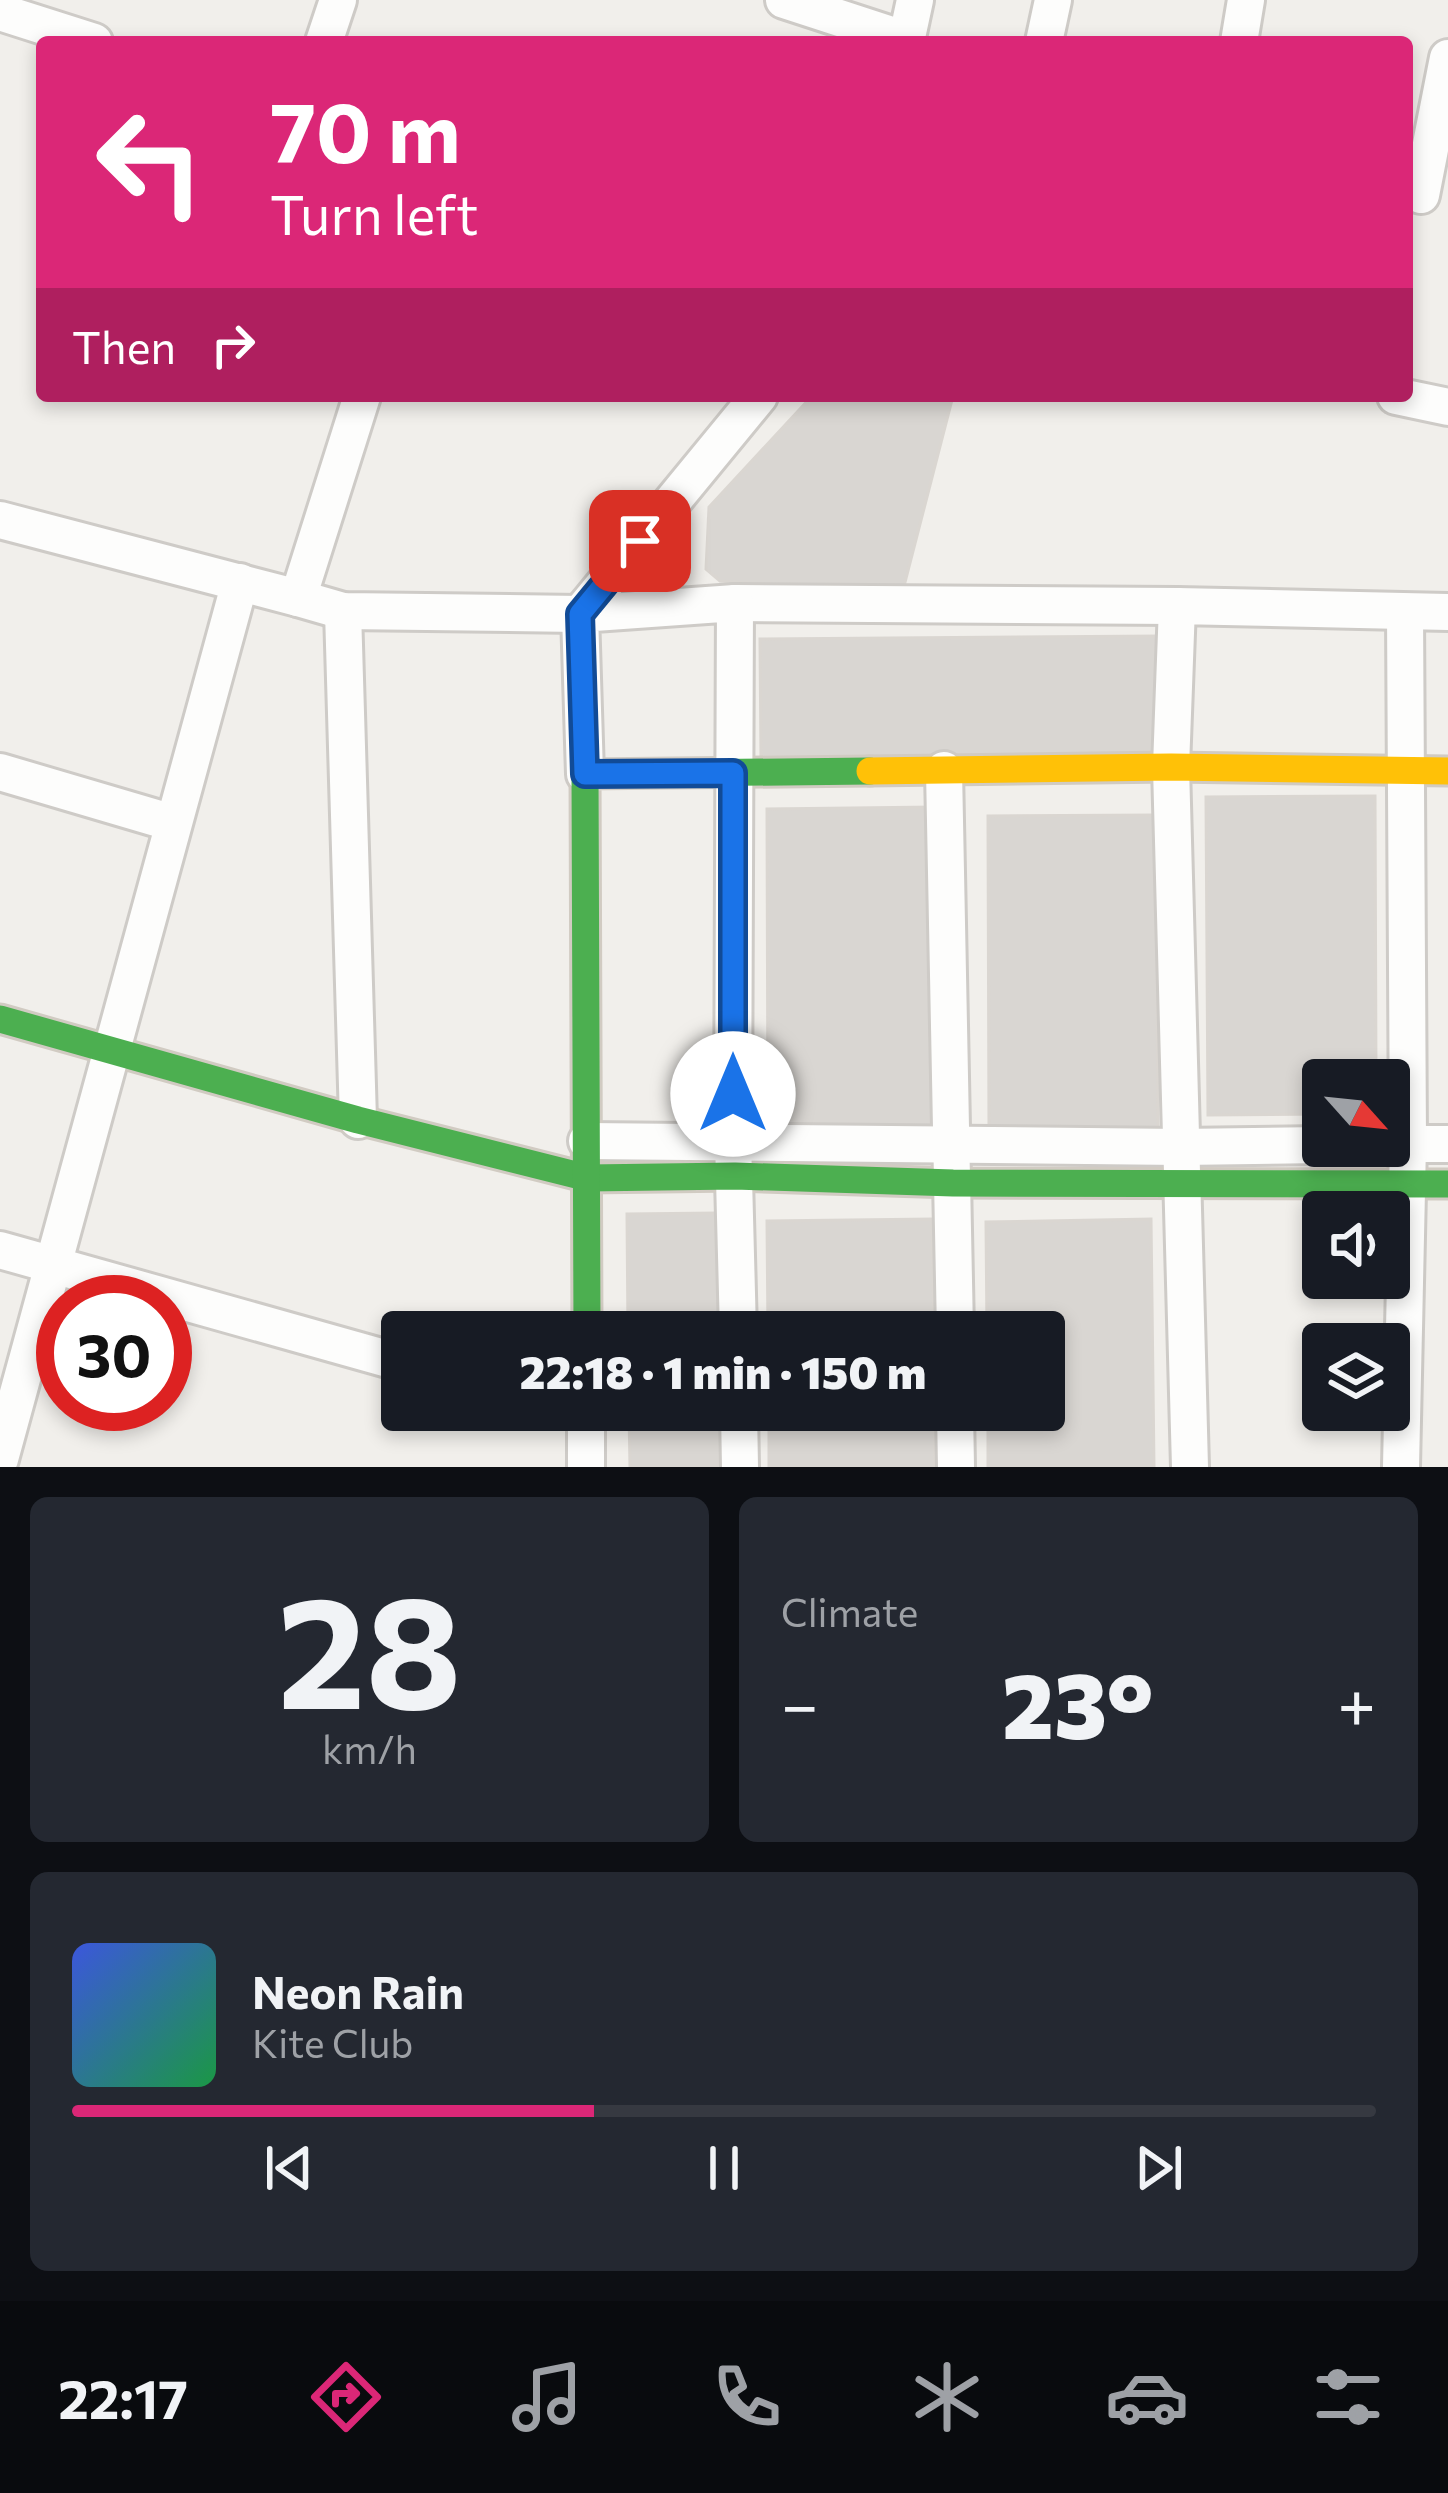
<!DOCTYPE html>
<meta charset="utf-8">
<style>
body{margin:0;font-family:Commissioner,sans-serif;background:#242831;color:#f1f3f6;height:100vh;display:flex;flex-direction:column;font-size:45px;white-space:nowrap}
*{box-sizing:border-box;margin:0}
p{font-size:39px;color:#9ea1a6}
.icon{flex:none;width:66px;height:66px;fill:none;stroke:currentColor;stroke-width:2;stroke-linecap:round;stroke-linejoin:round}
.map{position:relative;height:1467px;overflow:hidden}
.panel{display:flex;flex-direction:column;gap:30px;padding:30px;background:#0d0f14;flex:1}
.panel>*{flex:none}
.guide{position:absolute;left:36px;top:36px;width:1377px;height:366px;border-radius:12px;box-shadow:0 6px 18px #0003;background:#db2777;color:#fff;overflow:hidden}
.needle{width:78px;rotate:117deg}
.buttons{position:absolute;left:1302px;top:1059px;display:grid;gap:24px}
.buttons a{display:grid;place-items:center;width:108px;height:108px;border-radius:12px;background:#171b24;box-shadow:0 6px 18px #0003;font-size:60px}
.speed{position:absolute;left:36px;top:1275px;display:flex;gap:24px;font-size:60px;font-weight:700;text-align:center}
.speed>*{display:grid;place-content:center;width:156px;height:156px;border-radius:50%;background:#171b24;box-shadow:0 6px 18px #0003;line-height:1}
.speed .limit{border:18px solid #d22;background:#fff;color:#111}
.pin{position:absolute;display:grid;place-items:center;width:102px;height:102px;color:#fff;margin:-51px;border-radius:24px;box-shadow:0 6px 18px #0006}
.me{position:absolute;width:132px;margin:-66px;rotate:0deg;stroke-linejoin:round;filter:drop-shadow(0 0 9px #0008)}
.turn{display:flex;align-items:center;gap:42px;height:252px;padding:0 36px;font-size:54px}
.turn .icon{width:156px;height:156px;stroke-width:2.5}
.turn b{display:block;font-size:84px;line-height:102px}
.then{display:flex;align-items:center;height:114px;padding:0 36px;background:#0003;gap:24px;font-size:45px}
.big{font-size:90px;font-weight:800;line-height:1.1}
.panel .tile{flex:1;display:flex;flex-direction:column;justify-content:center;gap:18px;min-width:0;padding:0 42px;border-radius:18px;background:#242831}
.panel .dial{align-items:center;gap:0}
.dial b{font-size:156px;line-height:1}
.song{display:flex;align-items:center;gap:36px}
.cover{width:144px;height:144px;border-radius:18px;background:linear-gradient(135deg,hsl(230 70% 55%),hsl(140 70% 35%))}
.played{height:12px;border-radius:6px;background:linear-gradient(90deg,#db2777 40%,#363941 40%)}
.keys{display:flex;justify-content:space-around;direction:ltr}
.heat{display:flex;justify-content:space-between;align-items:center;font-size:66px;direction:ltr}
.panel .tiles{flex:1;display:grid;gap:30px;grid-template-columns:1fr 1fr}
.tile:last-child{grid-column:span 2}
.trip{position:absolute;left:381px;top:1311px;width:684px;height:120px;border-radius:12px;background:#171b24;box-shadow:0 6px 18px #0003;font-weight:800;line-height:120px;text-align:center}
.tabs{display:flex;height:192px;justify-content:space-around;align-items:center;background:#090b0e;color:#9ea1a6}
.tabs .icon{width:84px;height:84px}
.tabs .on{color:#db2777}
.tabs b{font-size:54px;color:#f1f3f6}
.map>svg:first-child{display:block}
</style>
<div class="map">
<svg width="1448" height="1467" viewBox="0 0 1448 1467">
<rect width="100%" height="100%" fill="#f1efeb"/>
<!-- building -->
<g fill="#d9d6d2" stroke="#dad6d1" stroke-width="3">
<polygon points="812,396 953,396 902,594 720,581 706,569 709,507"/>
<polygon points="1161,636 1161,755 761,758 760,639"/>
<polygon points="1375,796 1376,1080 1323,1080 1323,1114 1208,1115 1206,797"/>
<polygon points="935,807 936,1125 768,1126 767,809"/>
<polygon points="1156,815 1158,1132 989,1133 988,816"/>
<polygon points="717,1213 719,1332 628,1332 627,1214"/>
<polygon points="932,1219 934,1332 768,1332 767,1221"/>
<polygon points="1151,1219 1154,1467 988,1467 988,1410 1044,1410 1044,1332 987,1332 986,1222"/>
<polygon points="629,1410 720,1410 720,1467 630,1467"/>
<polygon points="769,1410 934,1410 935,1467 769,1467"/>
</g>
<g fill="none" stroke-linecap="round" stroke-linejoin="round">
<!-- street casing -->
<g stroke="#cecbc7" stroke-width="42">
<g id="street">
<polyline points="784,0 907,40"/>
<polyline points="0,12 94,42"/>
<polyline points="324,42 338,0"/>
<polyline points="906,42 915,0"/>
<polyline points="1044,42 1053,0"/>
<polyline points="1239,42 1246,0"/>
<polyline points="1421,195 1448,58"/>
<polyline points="362,396 298,598 343,611 580,614 759,396"/>
<polyline points="1396,396 1448,407"/>
<polyline points="0,520 298,598"/>
<polyline points="735,603 1177,606"/>
<polyline points="343,611 358,1120"/>
<polyline points="944,770 955,1332"/>
<polyline points="0,772 173,823"/>
<polyline points="585,774 580,614 735,603 733,1140 738,1332"/>
<polyline points="587,1141 1181,1147 1323,1145"/>
<polyline points="1389,1144 1448,1144"/>
<polyline points="0,1250 402,1363"/>
<polyline points="739,1410 740,1467"/>
<polyline points="955,1410 956,1467"/>
<polyline points="0,1459 240,582"/>
<polyline points="586,1467 586,1410"/>
<polyline points="1190,1467 1171,767 1177,606 1448,612"/>
<polyline points="1401,1467 1408,1144 1405,612"/>
</g>
</g>
<!-- fast casing -->
<g stroke="#d1cbc2" stroke-width="33">
<g id="fast">
<polyline points="0,1019 358,1120 588,1178 735,1176 953,1183 1448,1184"/>
<polyline points="587,1332 585,774 870,771"/>
</g>
</g>
<!-- slow casing -->
<g stroke="#d1cbc2" stroke-width="33">
<polyline id="slow" points="870,771 1171,767 1448,771"/>
</g>
<!-- street -->
<use href="#street" stroke="#fdfdfc" stroke-width="36"/>
<!-- fast -->
<use href="#fast" stroke="#4caf50" stroke-width="27"/>
<!-- slow -->
<use href="#slow" stroke="#ffc107" stroke-width="27"/>
</g>
<g fill="none" stroke-linecap="round" stroke-linejoin="round">
<!-- route casing -->
<g stroke="#114b97" stroke-width="30">
<polyline id="route" points="640,541 580,614 585,774 733,773 733,1094"/>
</g>
<!-- route -->
<use href="#route" stroke="#1a73e8" stroke-width="21"/>
</g>
</svg>
<div class="buttons">
<a><svg class="needle" viewBox="-14 -14 28 28"><path d="M0-13l5 13h-10z" fill="#e53935"/><path d="M0 13l5-13h-10z" fill="#9ea1a6"/></svg></a>
<a><svg class="icon" aria-label="sound" viewBox="0 0 24 24"><path d="M4 9h4l5-4v14l-5-4H4zM17 9q2 3 0 6"/></svg></a>
<a><svg class="icon" aria-label="layers" viewBox="0 0 24 24"><path d="M12 4l9 5-9 5-9-5zM3 14l9 5 9-5"/></svg></a>
</div>
<div class="speed"><div class="limit">30</div></div>
<div class="pin" style="left:640px;top:541px;background:#d93025"><svg class="icon" aria-label="arrive" viewBox="0 0 24 24"><path d="M6 21V4h12l-3 4 3 4H6"/></svg></div>
<svg class="me" style="left:733px;top:1094px" viewBox="-20 -20 40 40"><circle r="19" fill="#fff"/><path d="M0-13L10 11 0 6-10 11z" fill="#1a73e8"/></svg>
<div class="trip">22:18 · 1 min · 150 m</div>
<div class="guide">
<div class="turn"><svg class="icon" aria-label="left" viewBox="0 0 24 24"><path d="M17 20v-9H6M10 6l-5 5 5 5"/></svg><div><b>70 m</b>Turn left</div></div>
<div class="then">Then<svg class="icon" aria-label="right" viewBox="0 0 24 24"><path d="M7 20v-9h11M14 6l5 5-5 5"/></svg></div>
</div>
</div>
<section class="panel">
<div class="tiles">
<div class="tile dial"><b>28</b><p>km/h</p></div>
<div class="tile"><p>Climate</p>
<div class="heat"><a>−</a><b class="big">23°</b><a>+</a></div>
</div>
<div class="tile">
<div class="song"><i class="cover"></i><div><b>Neon Rain</b><p>Kite Club</p></div></div>
<div class="played"></div>
<div class="keys"><svg class="icon" aria-label="previous" viewBox="0 0 24 24"><path d="M18 5L8 12l10 7zM5 5v14"/></svg><svg class="icon" aria-label="pause" viewBox="0 0 24 24"><path d="M8 5v14M16 5v14"/></svg><svg class="icon" aria-label="next" viewBox="0 0 24 24"><path d="M6 5l10 7-10 7zM19 5v14"/></svg></div>
</div>
</div>
</section>
<nav class="tabs">
<b>22:17</b>
<svg class="icon on" aria-label="directions" viewBox="0 0 24 24"><path d="M12 3l9 9-9 9-9-9zM9 14v-3h6M13 9l2 2-2 2"/></svg>
<svg class="icon" aria-label="music" viewBox="0 0 24 24"><path d="M9 18V5l10-2v13"/><circle cx="6" cy="18" r="3"/><circle cx="16" cy="16" r="3"/></svg>
<svg class="icon" aria-label="phone" viewBox="0 0 24 24"><path d="M5 4h4l2 5-3 2q2 4 5 5l2-3 5 2v4C11 20 4 13 5 4z"/></svg>
<svg class="icon" aria-label="climate" viewBox="0 0 24 24"><path d="M12 3v18M4 7l16 10M4 17L20 7"/></svg>
<svg class="icon" aria-label="car" viewBox="0 0 24 24"><path d="M5 17H2v-5l4-1 3-4h7l3 4 3 1v5h-3M9 17h6M6 11h13"/><circle cx="7" cy="17" r="2"/><circle cx="17" cy="17" r="2"/></svg>
<svg class="icon" aria-label="filters" viewBox="0 0 24 24"><path d="M4 7h16M4 17h16"/><circle cx="9" cy="7" r="2"/><circle cx="15" cy="17" r="2"/></svg>
</nav>
